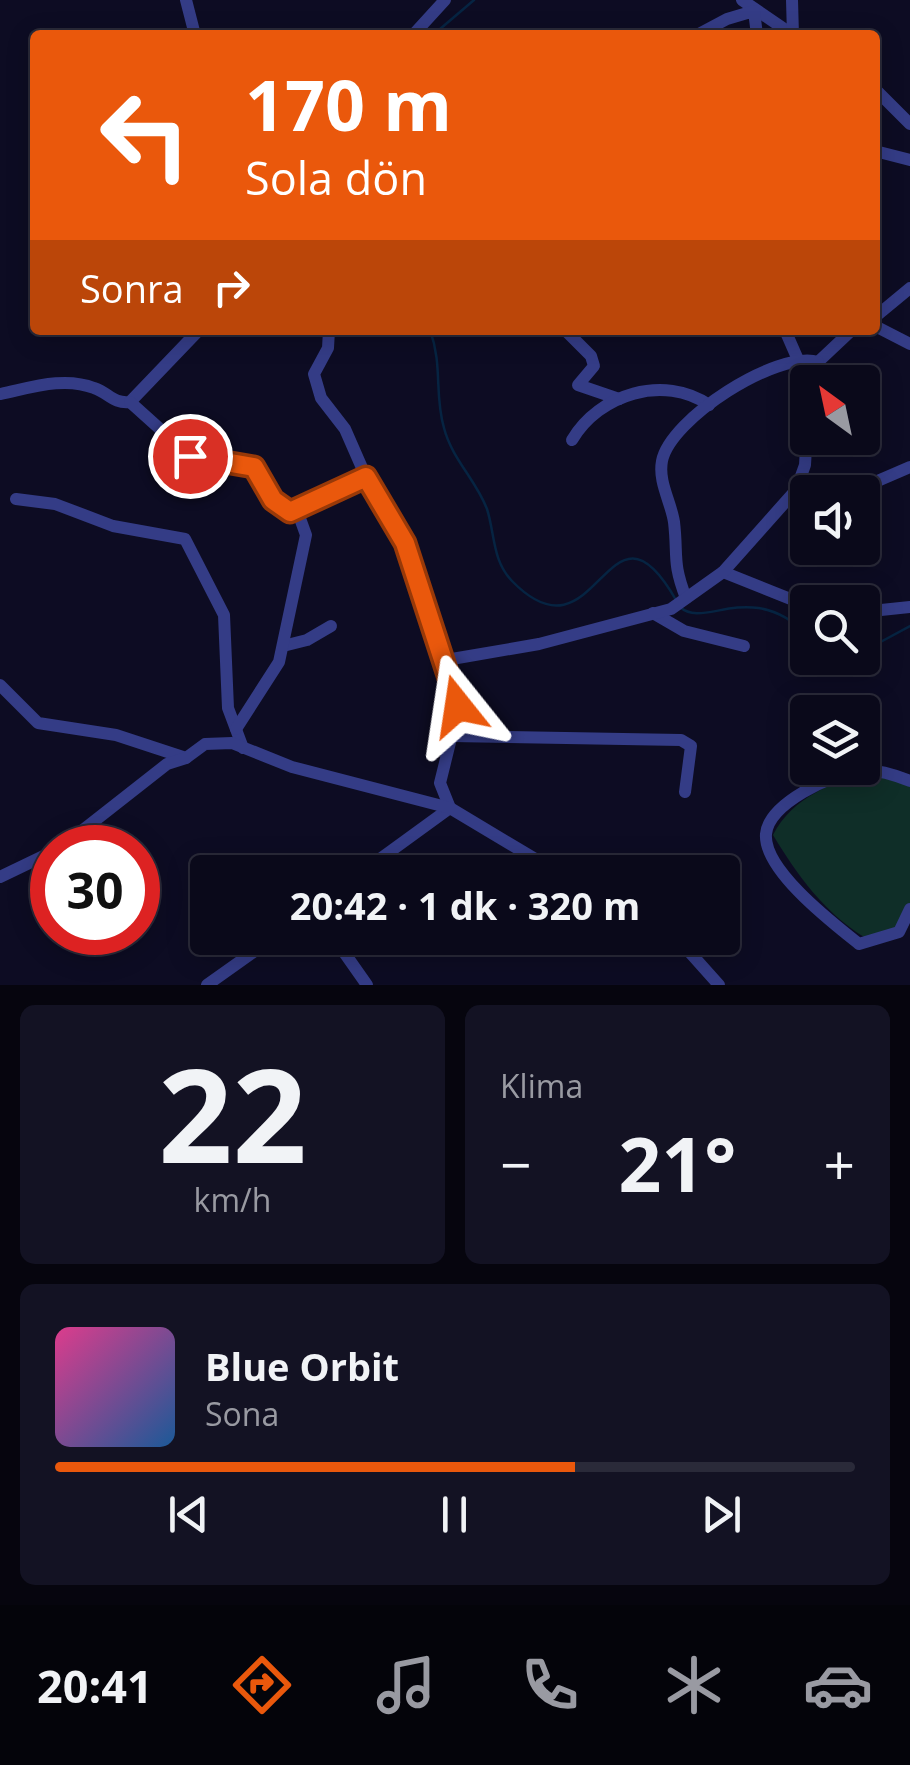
<!DOCTYPE html>
<html lang="tr">
<meta charset="utf-8">
<style>
body{margin:0;font-family:"Open Sans",sans-serif;background:#131223;color:#f1f3f6;height:100vh;display:flex;flex-direction:column;font-size:38px;white-space:nowrap}
*{box-sizing:border-box;margin:0}
p{font-size:32px;color:#999aa2}
.icon{flex:none;width:55px;height:55px;fill:none;stroke:currentColor;stroke-width:2;stroke-linecap:round;stroke-linejoin:round}
.map{position:relative;height:985px;overflow:hidden}
.drawer{display:flex;flex-direction:column;gap:20px;padding:20px;background:#06050e;flex:1}
.drawer>*{flex:none}
.banner{position:absolute;left:30px;top:30px;width:850px;height:305px;border-radius:10px;box-shadow:0 5px 25px #0003,0 0 0 2px #2a2a39;background:#ea580c;color:#fff;overflow:hidden}
.needle{width:65px;rotate:327deg}
.tools{position:absolute;left:790px;top:365px;display:grid;gap:20px}
.tools a{display:grid;place-items:center;width:90px;height:90px;border-radius:10px;background:#0a091a;box-shadow:0 5px 25px #0003,0 0 0 2px #2a2a39;font-size:50px}
.speed{position:absolute;left:30px;top:825px;display:flex;gap:20px;font-size:50px;font-weight:700;text-align:center}
.speed>*{display:grid;place-content:center;width:130px;height:130px;border-radius:50%;background:#0a091a;box-shadow:0 5px 25px #0003,0 0 0 2px #2a2a39;line-height:1}
.speed .limit{border:15px solid #d22;background:#fff;color:#111}
.pin{position:absolute;display:grid;place-items:center;width:85px;height:85px;color:#fff;margin:-42px;border:5px solid #fff;border-radius:50%;box-shadow:0 2px 10px #0007}
.me{position:absolute;width:110px;margin:-55px;rotate:345deg;stroke-linejoin:round;filter:drop-shadow(0 0 8px #0008)}
.turn{display:flex;align-items:center;gap:35px;height:210px;padding:0 50px;font-size:45px}
.turn .icon{width:130px;height:130px;stroke-width:2.5}
.turn b{display:block;font-size:70px;line-height:85px}
.then{display:flex;align-items:center;height:95px;padding:0 50px;background:#0003;gap:20px;font-size:38px}
.big{font-size:75px;font-weight:700;line-height:1.1}
.drawer .tile{flex:1;display:flex;flex-direction:column;justify-content:center;gap:15px;min-width:0;padding:0 35px;border-radius:15px;background:#131223}
.drawer .dial{align-items:center;gap:0}
.dial b{font-size:130px;line-height:1}
.song{display:flex;align-items:center;gap:30px}
.cover{width:120px;height:120px;border-radius:15px;background:linear-gradient(135deg,hsl(330 70% 55%),hsl(210 70% 35%))}
.played{height:10px;border-radius:5px;background:linear-gradient(90deg,#ea580c 65%,#2a2a39 65%)}
.keys{display:flex;justify-content:space-around;direction:ltr}
.heat{display:flex;justify-content:space-between;align-items:center;font-size:55px;direction:ltr}
.drawer .tiles{flex:1;display:grid;gap:20px;grid-template-columns:1fr 1fr}
.tile:last-child{grid-column:span 2}
.trip{position:absolute;left:190px;top:855px;width:550px;height:100px;border-radius:10px;background:#0a091a;box-shadow:0 5px 25px #0003,0 0 0 2px #2a2a39;font-weight:700;line-height:100px;text-align:center}
.tab-bar{display:flex;height:160px;justify-content:space-around;align-items:center;background:#04040a;color:#999aa2}
.tab-bar .icon{width:70px;height:70px}
.tab-bar .current{color:#ea580c}
.tab-bar b{font-size:45px;color:#f1f3f6}
.map>svg:first-child{display:block}
</style>
<div class="map">
<svg width="910" height="985" viewBox="0 0 910 985">
<rect width="100%" height="100%" fill="#0d0c23"/>
<!-- green -->
<path fill="#0f2e28" d="M873 769 910 781V904L900 927 864 937C824 912 797 875 773 835 793 796 833 783 873 769Z"/>
<g fill="none" stroke-linecap="round" stroke-linejoin="round">
<!-- stream -->
<g stroke="#062442" stroke-width="2.5">
<polyline points="433,35 474,0"/>
<path d="M430 330C443 366 434 394 444 428 452 459 476 480 487 509 495 534 492 560 512 581 599 670 607 479 676 600"/>
<path d="M680 607C705 630 750 578 808 635"/>
<polyline points="862,652 910,626"/>
</g>
<!-- minor -->
<g stroke="#343c86" stroke-width="12">
<polyline points="186,0 195,35"/>
<polyline points="742,0 793,35"/>
<polyline points="792,0 793,35"/>
<polyline points="413,35 445,0"/>
<polyline points="697,35 727,19 754,11 757,35"/>
<polyline points="875,89 910,124"/>
<polyline points="875,151 910,160"/>
<polyline points="875,317 910,288"/>
<polyline points="875,326 910,344"/>
<polyline points="329,330 328,348 314,374 321,398 345,429 366,477 405,543 446,660 459,706 440,783 450,808 362,872"/>
<polyline points="565,330 591,356 594,366 578,385 619,399"/>
<polyline points="785,330 799,362"/>
<polyline points="815,382 818,362 852,330"/>
<path d="M0 394C30 388 64 376 94 388 109 393 113 404 130 402L199 330"/>
<polyline points="130,402 190,456 254,467 273,500 291,513 366,477"/>
<path d="M572 440C599 394 664 374 709 405"/>
<polyline points="852,492 910,467"/>
<polyline points="792,496 808,500"/>
<polyline points="16,499 55,504 113,526 185,539 224,615 228,708 243,748"/>
<polyline points="723,572 808,606"/>
<path d="M686 598C672 562 678 556 674 522 671 502 658 482 662 461 670 419 777 350 818 362"/>
<polyline points="862,612 910,607"/>
<polyline points="653,613 684,631 744,646"/>
<polyline points="283,646 307,640 331,626"/>
<polyline points="446,660 539,644 671,609 723,572 796,490 805,465 808,411"/>
<polyline points="0,685 38,723 116,735 186,758"/>
<polyline points="236,729 279,662 306,535 297,510"/>
<polyline points="452,736 681,740 691,746 685,792"/>
<path d="M910 781C895 775 874 768 857 771 831 775 769 803 766 834 763 870 834 924 859 944L899 932 910 909"/>
<polyline points="60,848 167,764 186,758 205,744 232,743 292,767 450,808 557,872"/>
<polyline points="0,877 52,852"/>
<polyline points="334,938 367,985"/>
<polyline points="677,938 719,985"/>
<polyline points="207,985 273,938"/>
</g>
</g>
<g fill="none" stroke-linecap="round" stroke-linejoin="round">
<!-- route casing -->
<g stroke="#983908" stroke-width="25">
<polyline id="route" points="190,456 254,467 273,500 290,512 366,477 405,543 458,706"/>
</g>
<!-- route -->
<use href="#route" stroke="#ea580c" stroke-width="18"/>
</g>
</svg>
<div class="tools">
<a><svg class="needle" viewBox="-14 -14 28 28"><path d="M0-13l5 13h-10z" fill="#e53935"/><path d="M0 13l5-13h-10z" fill="#999aa2"/></svg></a>
<a><svg class="icon" aria-label="sound" viewBox="0 0 24 24"><path d="M4 9h4l5-4v14l-5-4H4zM17 9q2 3 0 6"/></svg></a>
<a><svg class="icon" aria-label="search" viewBox="0 0 24 24"><circle cx="10" cy="10" r="6"/><path d="M15 15l6 6"/></svg></a>
<a><svg class="icon" aria-label="layers" viewBox="0 0 24 24"><path d="M12 4l9 5-9 5-9-5zM3 14l9 5 9-5"/></svg></a>
</div>
<div class="speed"><div class="limit">30</div></div>
<div class="pin" style="left:190px;top:456px;background:#d93025"><svg class="icon" aria-label="arrive" viewBox="0 0 24 24"><path d="M6 21V4h12l-3 4 3 4H6"/></svg></div>
<svg class="me" style="left:458px;top:706px" viewBox="-20 -20 40 40"><path d="M0-17L14 15 0 8-14 15z" fill="#ea580c" stroke="#fff" stroke-width="4"/></svg>
<div class="trip">20:42 · 1 dk · 320 m</div>
<div class="banner">
<div class="turn"><svg class="icon" aria-label="left" viewBox="0 0 24 24"><path d="M17 20v-9H6M10 6l-5 5 5 5"/></svg><div><b>170 m</b>Sola dön</div></div>
<div class="then">Sonra<svg class="icon" aria-label="right" viewBox="0 0 24 24"><path d="M7 20v-9h11M14 6l5 5-5 5"/></svg></div>
</div>
</div>
<section class="drawer">
<div class="tiles">
<div class="tile dial"><b>22</b><p>km/h</p></div>
<div class="tile"><p>Klima</p>
<div class="heat"><a>−</a><b class="big">21°</b><a>+</a></div>
</div>
<div class="tile">
<div class="song"><i class="cover"></i><div><b>Blue Orbit</b><p>Sona</p></div></div>
<div class="played"></div>
<div class="keys"><svg class="icon" aria-label="previous" viewBox="0 0 24 24"><path d="M18 5L8 12l10 7zM5 5v14"/></svg><svg class="icon" aria-label="pause" viewBox="0 0 24 24"><path d="M8 5v14M16 5v14"/></svg><svg class="icon" aria-label="next" viewBox="0 0 24 24"><path d="M6 5l10 7-10 7zM19 5v14"/></svg></div>
</div>
</div>
</section>
<nav class="tab-bar">
<b>20:41</b>
<svg class="icon current" aria-label="directions" viewBox="0 0 24 24"><path d="M12 3l9 9-9 9-9-9zM9 14v-3h6M13 9l2 2-2 2"/></svg>
<svg class="icon" aria-label="music" viewBox="0 0 24 24"><path d="M9 18V5l10-2v13"/><circle cx="6" cy="18" r="3"/><circle cx="16" cy="16" r="3"/></svg>
<svg class="icon" aria-label="phone" viewBox="0 0 24 24"><path d="M5 4h4l2 5-3 2q2 4 5 5l2-3 5 2v4C11 20 4 13 5 4z"/></svg>
<svg class="icon" aria-label="climate" viewBox="0 0 24 24"><path d="M12 3v18M4 7l16 10M4 17L20 7"/></svg>
<svg class="icon" aria-label="car" viewBox="0 0 24 24"><path d="M5 17H2v-5l4-1 3-4h7l3 4 3 1v5h-3M9 17h6M6 11h13"/><circle cx="7" cy="17" r="2"/><circle cx="17" cy="17" r="2"/></svg>
</nav>
